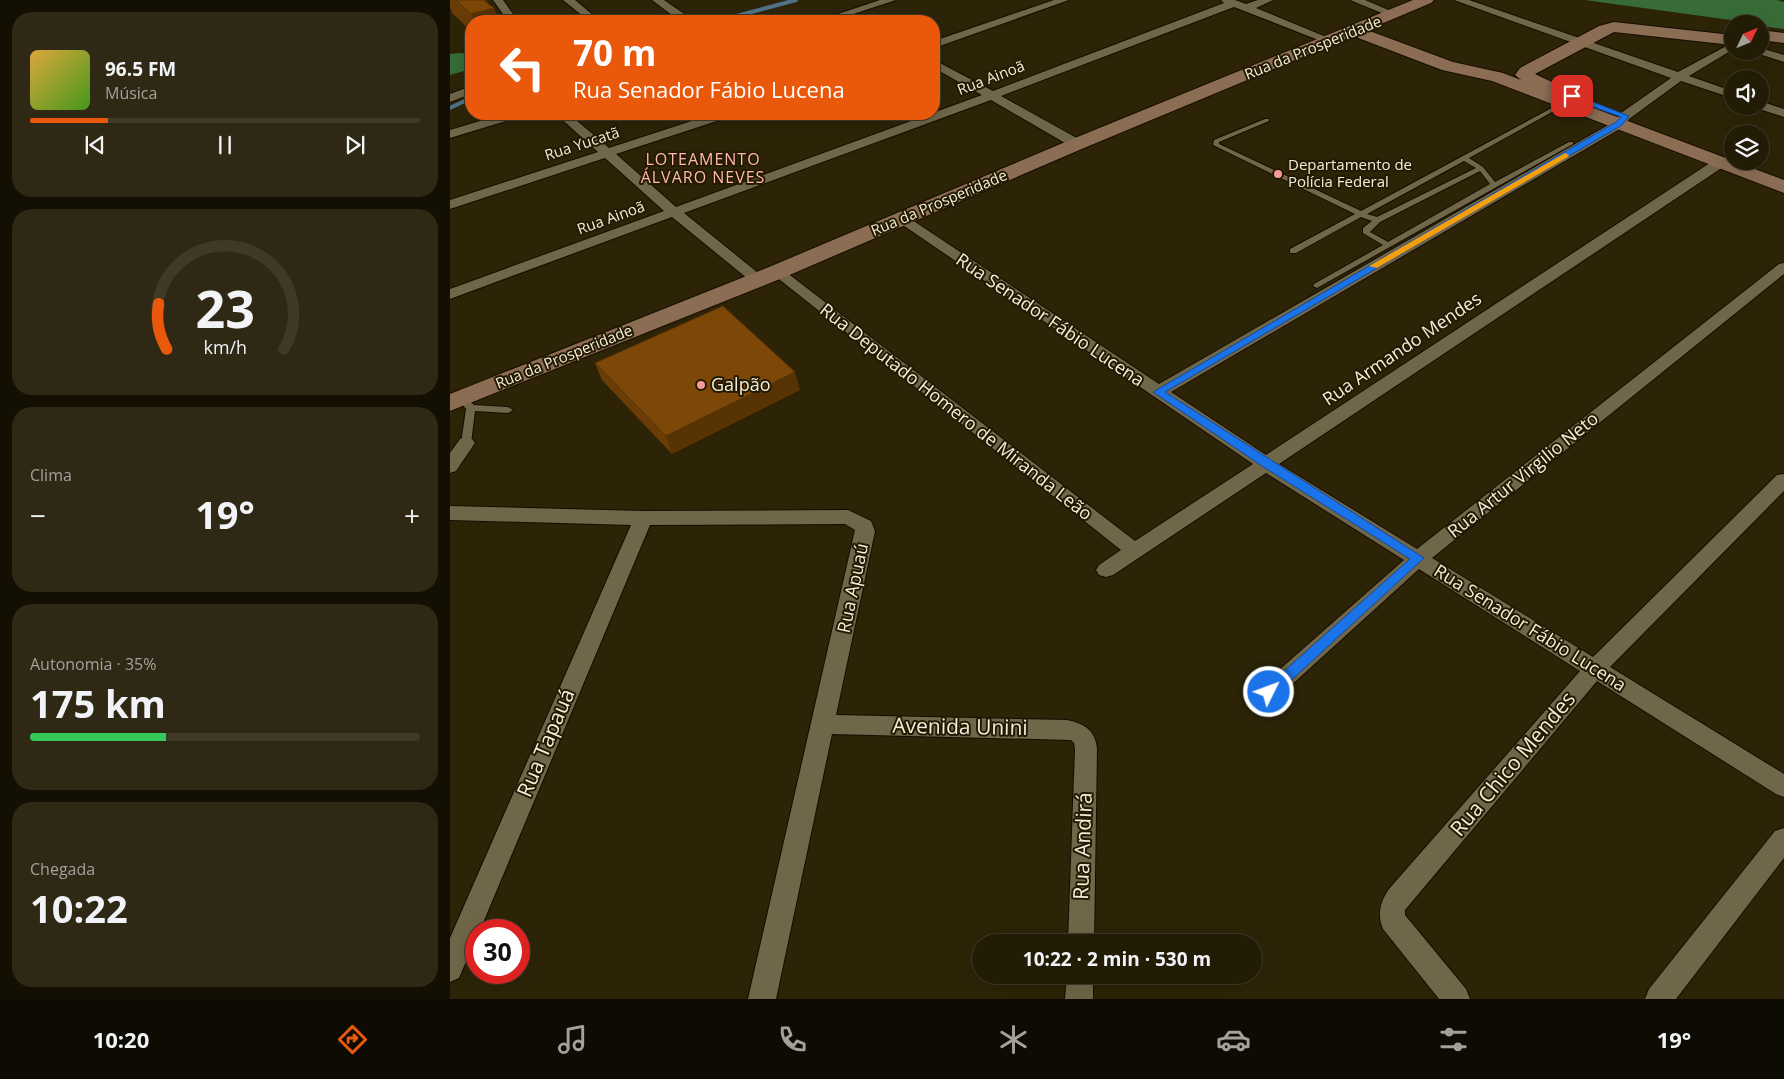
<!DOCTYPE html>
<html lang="pt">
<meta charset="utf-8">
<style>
body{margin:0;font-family:"Open Sans",sans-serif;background:#2e2814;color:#f1f3f6;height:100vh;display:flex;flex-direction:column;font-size:19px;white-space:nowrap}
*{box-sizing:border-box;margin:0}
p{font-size:16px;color:#a2a19b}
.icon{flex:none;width:28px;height:28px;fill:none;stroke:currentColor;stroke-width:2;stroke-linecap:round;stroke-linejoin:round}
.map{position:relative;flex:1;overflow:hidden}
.sheet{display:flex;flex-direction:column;gap:12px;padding:12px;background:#130f03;width:450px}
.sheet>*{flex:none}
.hud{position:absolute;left:15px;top:15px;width:475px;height:105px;border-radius:20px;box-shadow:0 5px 20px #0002,0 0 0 1px #3f3928;background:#ea580c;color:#fff;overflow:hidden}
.needle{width:32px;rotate:47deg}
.buttons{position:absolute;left:1274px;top:15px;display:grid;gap:10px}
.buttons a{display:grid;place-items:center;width:45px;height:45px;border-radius:50%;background:#221b06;box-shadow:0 5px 20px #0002,0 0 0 1px #3f3928;font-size:25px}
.speed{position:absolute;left:15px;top:919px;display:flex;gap:10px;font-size:25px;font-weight:700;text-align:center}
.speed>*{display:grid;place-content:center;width:65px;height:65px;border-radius:50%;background:#221b06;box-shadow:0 5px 20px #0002,0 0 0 1px #3f3928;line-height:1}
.speed .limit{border:8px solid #d22;background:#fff;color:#111}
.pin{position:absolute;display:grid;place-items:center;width:42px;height:42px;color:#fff;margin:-21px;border-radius:10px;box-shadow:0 2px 8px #0006}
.me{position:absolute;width:55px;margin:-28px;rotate:48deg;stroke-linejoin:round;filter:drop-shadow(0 0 4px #0008)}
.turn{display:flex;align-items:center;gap:18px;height:105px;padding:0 25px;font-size:22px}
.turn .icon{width:65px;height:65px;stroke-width:2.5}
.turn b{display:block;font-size:35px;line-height:42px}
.big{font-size:38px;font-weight:700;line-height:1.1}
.sheet .card{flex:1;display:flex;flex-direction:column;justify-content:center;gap:8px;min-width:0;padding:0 18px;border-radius:20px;background:#2e2814}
.sheet .dial{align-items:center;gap:0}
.dial svg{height:130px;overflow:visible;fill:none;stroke:#3f3928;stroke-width:7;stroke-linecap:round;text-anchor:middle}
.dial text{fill:#f1f3f6;stroke:none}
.song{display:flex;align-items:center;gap:15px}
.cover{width:60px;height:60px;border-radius:8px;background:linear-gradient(135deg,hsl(40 70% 55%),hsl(100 70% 35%))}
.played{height:5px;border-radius:2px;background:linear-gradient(90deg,#ea580c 20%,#3f3928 20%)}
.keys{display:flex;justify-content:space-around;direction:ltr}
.heat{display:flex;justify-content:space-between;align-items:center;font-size:28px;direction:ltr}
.charge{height:8px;border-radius:4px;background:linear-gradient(90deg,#34c759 35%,#3f3928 0)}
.trip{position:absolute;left:522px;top:934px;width:290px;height:50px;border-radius:25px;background:#221b06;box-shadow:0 5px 20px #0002,0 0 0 1px #3f3928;font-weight:700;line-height:50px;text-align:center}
.menu{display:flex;height:80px;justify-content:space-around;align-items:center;background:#0e0b02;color:#a2a19b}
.menu .icon{width:35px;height:35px}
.menu .current{color:#ea580c}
.menu b{font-size:22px;color:#f1f3f6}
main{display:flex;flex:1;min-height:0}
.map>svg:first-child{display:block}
</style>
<main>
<section class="sheet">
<div class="card">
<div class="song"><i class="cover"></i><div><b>96.5 FM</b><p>Música</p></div></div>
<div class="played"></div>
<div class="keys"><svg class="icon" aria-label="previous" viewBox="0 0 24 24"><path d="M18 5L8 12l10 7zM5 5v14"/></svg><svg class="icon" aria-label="pause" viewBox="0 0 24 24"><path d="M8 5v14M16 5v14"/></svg><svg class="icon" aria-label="next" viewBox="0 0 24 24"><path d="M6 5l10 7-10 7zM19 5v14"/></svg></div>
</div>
<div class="card dial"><svg viewBox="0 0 100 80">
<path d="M14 69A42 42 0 1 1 86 69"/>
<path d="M14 69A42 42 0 0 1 9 41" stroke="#ea580c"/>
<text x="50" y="56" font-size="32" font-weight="700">23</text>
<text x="50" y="72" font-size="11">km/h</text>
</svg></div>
<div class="card"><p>Clima</p>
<div class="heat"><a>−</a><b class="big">19°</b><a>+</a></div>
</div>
<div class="card"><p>Autonomia · 35%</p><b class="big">175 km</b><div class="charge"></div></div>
<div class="card"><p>Chegada</p><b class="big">10:22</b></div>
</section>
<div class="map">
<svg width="1334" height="999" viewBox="0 0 1334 999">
<rect width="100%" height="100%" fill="#2d2408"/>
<!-- forest -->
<g fill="#376c37">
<polygon points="1135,0 1327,0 1334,2 1334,29 1310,26 1310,24"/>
<polygon points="9,53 21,54 21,69 0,75 0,54"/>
</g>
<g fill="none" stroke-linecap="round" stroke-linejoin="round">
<!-- stream -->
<g stroke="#517287" stroke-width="4">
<polyline points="268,21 346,0"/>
<polyline points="0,108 21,98"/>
</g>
<!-- lane casing -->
<g stroke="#150c00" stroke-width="2">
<g id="lane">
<path d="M1124 96 1129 97 1019 158 1033 167 1045 182 1119 142H1123V144L867 288 863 286 864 284 933 245 913 233V228L922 221 911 217 846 253H840V249L905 214 763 145 764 140 815 119H819V121L769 142V144L911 211ZM1014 161 1026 168 927 217 917 214ZM1030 171 1040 184 938 242 920 232 930 222Z"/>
<polygon points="12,395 15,396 24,405 58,407 63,410 58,413 25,411 21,443 19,445 13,445 11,443 16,409 7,398"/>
</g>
</g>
<!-- street casing -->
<g stroke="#150c00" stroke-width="2">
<g id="street">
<polygon points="43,0 53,0 68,21 58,21"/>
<polygon points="113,0 125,0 150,21 139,21"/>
<polygon points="202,0 214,0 237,16 237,21 227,21 227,19"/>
<polygon points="430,0 446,0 382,21 367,21"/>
<polygon points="604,0 619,0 484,48 484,41"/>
<polygon points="771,0 785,0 796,4 808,0 823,0 806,8 886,41 884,43 876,43 784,7 551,96 632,141 633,144 632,147 622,147 541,100 234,213 313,277 316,280 313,283 303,283 222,217 0,299 0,289 214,211 155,158 0,209 0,200 148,152 106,114 119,114 159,148 263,114 281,114 279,117 166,154 226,207 532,95 484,68 484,60 543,91 774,3"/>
<polygon points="900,0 915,0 948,14 947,16 939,16"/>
<path d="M1004 0H1019L1228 72 1282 43V50L1239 76 1282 91V98L1231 81 1179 119 1173 127 721 392 816 455 1266 159H1276L1278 162 1276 165 829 464 967 549 1329 264 1334 263V274L982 558 1143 657 1327 475 1334 474V491L1160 667 1334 774V797L1326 794 1147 681 955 910V915L1016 989 1020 999H989L933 929C927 915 930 902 939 889L1130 671 969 569 827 698 819 701 811 698 808 692 811 686 954 560 816 473 663 575 656 577 649 575 646 570 649 565 671 550 320 272 322 269H332L685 541 803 464 444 219 451 215 456 216 709 384 1165 121 1171 113 1221 78Z"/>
<polygon points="1310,48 1334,55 1334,62 1306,53 1305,51 1310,51"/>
<polygon points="21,86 21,94 0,102 0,94"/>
<polygon points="1310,101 1334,109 1334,117 1306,108 1310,106"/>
<polygon points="53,114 71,114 69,117 0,138 0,130"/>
<polygon points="16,437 22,439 25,443 6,471 0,473 0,453 10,439"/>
<path d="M0 506 193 511 398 510 421 521 425 531 386 715 617 720C635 724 645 730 647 749L644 942H618L625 749 624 743 621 740 382 734 326 999H298L405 530 395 524 200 525 30 930H26V938L9 978 0 982V938L181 525 0 520Z"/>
<polygon points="1334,828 1334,858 1226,999 1195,999 1199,989 1325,831"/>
<polygon points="617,975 643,975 643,999 615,999"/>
</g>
</g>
<!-- secondary casing -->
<g stroke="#150c00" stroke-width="2">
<g id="secondary">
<polygon points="963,0 984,0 981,3 917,30 1003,62 1053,73 1071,80 1065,75 1070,68 1149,26 1164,22 1282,35 1282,45 1164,32 1085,74 1104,83 1107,87 1101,92 1334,180 1334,193 1042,81 992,70 903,36 634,148 335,277 0,411 0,394 319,267 620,140"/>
<polygon points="1310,30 1334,33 1334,43 1310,40"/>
</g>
</g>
<!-- lane -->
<use href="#lane" fill="#706649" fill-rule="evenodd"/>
<!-- street -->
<use href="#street" fill="#706649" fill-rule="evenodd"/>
<!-- secondary -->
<use href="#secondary" fill="#8b6d54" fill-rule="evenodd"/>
</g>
<!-- wall -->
<g fill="#6b3d06">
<polygon points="0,0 36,0 49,21 21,21 21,31 2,13 0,7"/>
<polygon points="145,363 350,390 222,454 152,380"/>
</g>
<!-- shaded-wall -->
<g fill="#573205">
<polygon points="27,0 36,0 40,9 44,8 49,21 24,21 21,14"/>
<polygon points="345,372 350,390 222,454 216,436"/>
</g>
<!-- building -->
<g fill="#7c4707" stroke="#573205">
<polygon points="6,0 33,0 44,8 21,14"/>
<polygon points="273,306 345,372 216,436 145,363"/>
</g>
<!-- route -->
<polygon fill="#1a73e8" stroke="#114b97" points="1122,94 1179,116 1172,125 715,392 974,558 824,696 815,696 813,692 815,688 960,559 812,466 703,392 1166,122 1171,117 1119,98 1118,96"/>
<!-- slow -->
<polygon fill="#f59e0b" points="1115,153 1119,155 1118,157 927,268 919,266"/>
<!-- markers -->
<g fill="#f59b99" stroke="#241a01" stroke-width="2">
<circle cx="828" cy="174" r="5"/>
<circle cx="251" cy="385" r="5"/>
</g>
<g text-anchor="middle" stroke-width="4" stroke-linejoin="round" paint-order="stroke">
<!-- far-street labels -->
<g font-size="15" fill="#f3eddd" stroke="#241a01">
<text transform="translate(863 48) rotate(-22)" y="5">Rua da Prosperidade</text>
<text transform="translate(541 78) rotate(-21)" y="5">Rua Ainoã</text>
<text transform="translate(132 144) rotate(-18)" y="5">Rua Yucatã</text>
<text transform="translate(489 203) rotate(-23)" y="5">Rua da Prosperidade</text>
<text transform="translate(161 218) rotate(-20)" y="5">Rua Ainoã</text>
<text transform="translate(114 357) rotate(-22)" y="5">Rua da Prosperidade</text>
</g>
<!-- far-poi labels -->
<g font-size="15" fill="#f3eddd" stroke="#241a01" text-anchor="start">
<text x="838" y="170">Departamento de<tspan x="838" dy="17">Polícia Federal</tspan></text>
</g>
<!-- far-quarter labels -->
<g font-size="16" letter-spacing="1" fill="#fdb8b6" stroke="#241a01">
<text x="253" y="165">LOTEAMENTO<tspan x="253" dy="18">ÁLVARO NEVES</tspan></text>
</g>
<!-- street labels -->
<g font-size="18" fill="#f3eddd" stroke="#241a01">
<text transform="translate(600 320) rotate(34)" y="6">Rua Senador Fábio Lucena</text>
<text transform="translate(952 349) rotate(-34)" y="6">Rua Armando Mendes</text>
<text transform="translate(506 412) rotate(38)" y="6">Rua Deputado Homero de Miranda Leão</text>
<text transform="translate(1073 475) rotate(-39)" y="6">Rua Artur Virgilio Neto</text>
<text transform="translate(403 588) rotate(-78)" y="6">Rua Apuaú</text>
<text transform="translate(1080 628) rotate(32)" y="6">Rua Senador Fábio Lucena</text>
</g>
<!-- poi labels -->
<g font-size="18" fill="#f3eddd" stroke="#241a01" text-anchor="start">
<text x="261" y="391">Galpão</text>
</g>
<!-- near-street labels -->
<g font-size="21" fill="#f3eddd" stroke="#241a01">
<text transform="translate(510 727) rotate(1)" y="7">Avenida Unini</text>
<text transform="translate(96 743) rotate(-67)" y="7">Rua Tapauá</text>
<text transform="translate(1063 764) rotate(-50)" y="7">Rua Chico Mendes</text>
<text transform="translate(633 846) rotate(-88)" y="7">Rua Andirá</text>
</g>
</g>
</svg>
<div class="buttons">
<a><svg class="needle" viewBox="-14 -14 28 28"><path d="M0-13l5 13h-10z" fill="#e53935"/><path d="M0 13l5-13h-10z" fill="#a2a19b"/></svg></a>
<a><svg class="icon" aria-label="sound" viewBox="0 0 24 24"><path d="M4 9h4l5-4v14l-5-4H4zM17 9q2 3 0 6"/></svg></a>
<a><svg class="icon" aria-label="layers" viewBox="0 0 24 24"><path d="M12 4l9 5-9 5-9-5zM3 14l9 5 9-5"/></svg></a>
</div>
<div class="speed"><div class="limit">30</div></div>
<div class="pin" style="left:1122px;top:96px;background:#d93025"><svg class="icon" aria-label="arrive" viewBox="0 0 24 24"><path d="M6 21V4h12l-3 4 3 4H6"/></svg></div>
<svg class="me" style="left:819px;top:692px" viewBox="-20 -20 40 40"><circle r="17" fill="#1a73e8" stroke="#fff" stroke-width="3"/><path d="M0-11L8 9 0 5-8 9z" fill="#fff"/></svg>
<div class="trip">10:22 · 2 min · 530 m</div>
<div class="hud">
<div class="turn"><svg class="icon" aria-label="left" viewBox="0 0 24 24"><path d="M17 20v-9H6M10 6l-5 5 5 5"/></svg><div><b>70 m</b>Rua Senador Fábio Lucena</div></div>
</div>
</div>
</main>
<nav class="menu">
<b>10:20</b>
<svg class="icon current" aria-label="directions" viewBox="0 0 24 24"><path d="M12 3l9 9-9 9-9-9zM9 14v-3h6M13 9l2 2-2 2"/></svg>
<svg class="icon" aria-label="music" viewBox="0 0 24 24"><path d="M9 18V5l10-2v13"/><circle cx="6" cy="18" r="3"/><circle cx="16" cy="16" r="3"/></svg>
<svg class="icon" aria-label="phone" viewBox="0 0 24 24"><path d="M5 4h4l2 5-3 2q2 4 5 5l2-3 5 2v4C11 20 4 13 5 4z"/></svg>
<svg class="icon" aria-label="climate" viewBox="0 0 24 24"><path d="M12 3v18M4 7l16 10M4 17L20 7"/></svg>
<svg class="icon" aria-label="car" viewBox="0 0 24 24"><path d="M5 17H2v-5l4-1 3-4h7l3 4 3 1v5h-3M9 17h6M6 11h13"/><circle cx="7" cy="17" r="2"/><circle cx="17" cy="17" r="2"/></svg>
<svg class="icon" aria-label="filters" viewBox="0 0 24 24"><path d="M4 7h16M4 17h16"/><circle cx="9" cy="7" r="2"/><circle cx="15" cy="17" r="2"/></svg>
<b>19°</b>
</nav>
